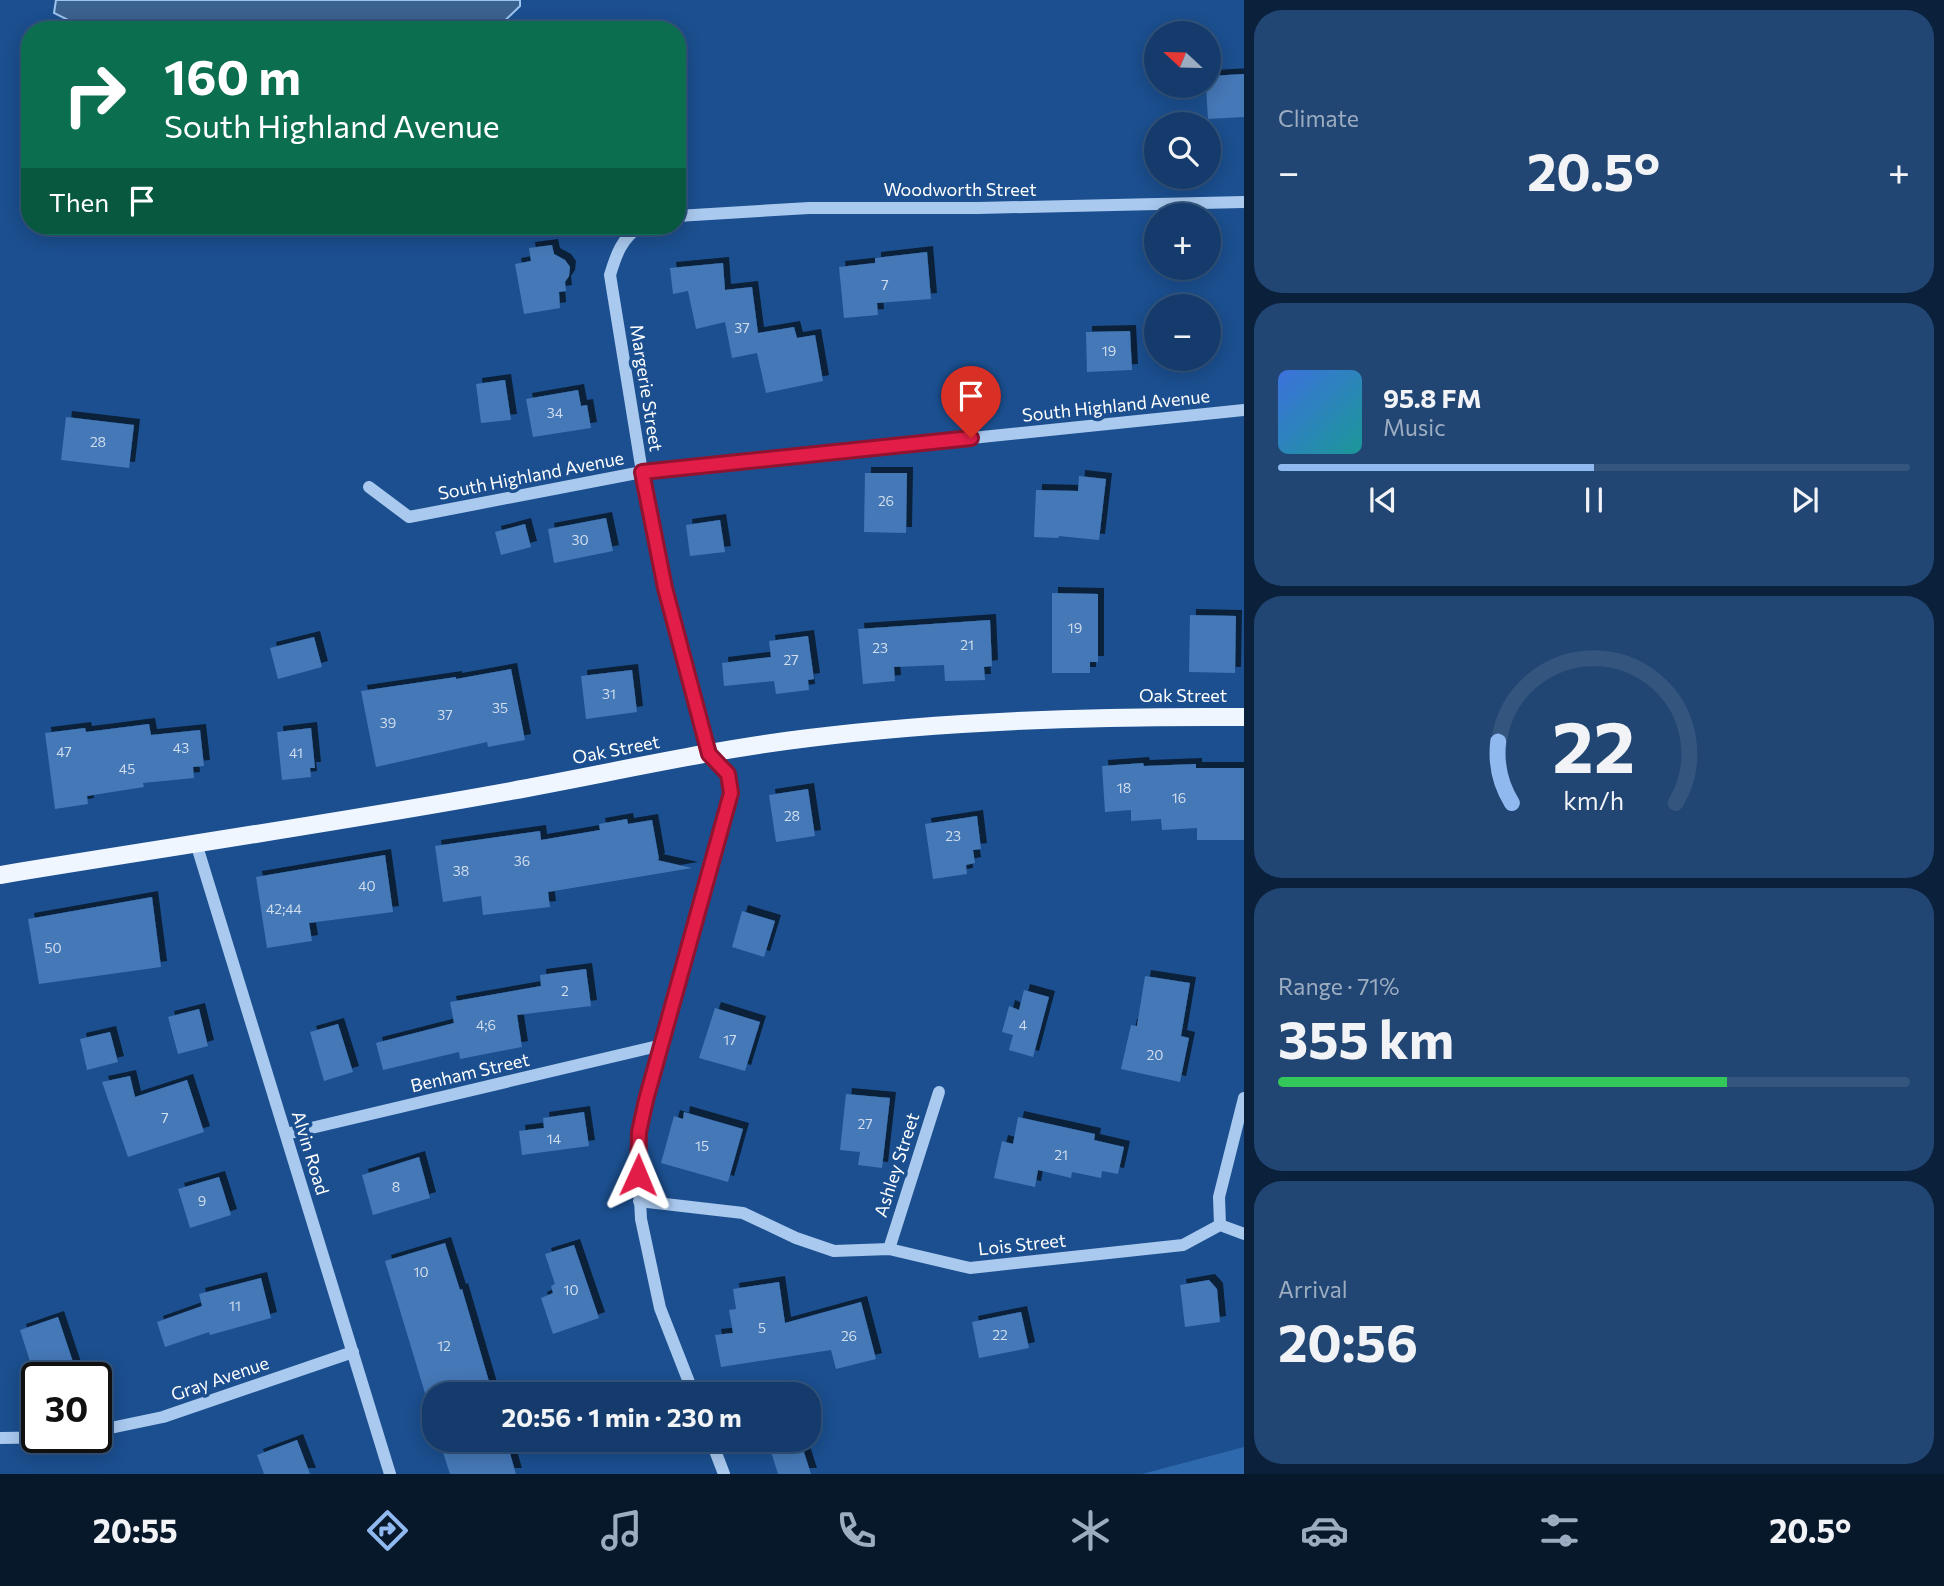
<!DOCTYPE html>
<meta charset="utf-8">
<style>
body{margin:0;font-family:Commissioner,sans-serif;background:#214673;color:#f1f3f6;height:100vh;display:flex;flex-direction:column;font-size:26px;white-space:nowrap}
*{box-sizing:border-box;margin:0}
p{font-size:23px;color:#9dadc1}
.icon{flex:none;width:38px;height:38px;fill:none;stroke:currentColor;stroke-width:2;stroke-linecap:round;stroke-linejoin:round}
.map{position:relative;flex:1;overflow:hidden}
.side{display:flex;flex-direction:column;gap:10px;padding:10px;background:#0b203b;width:700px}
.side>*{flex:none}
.hud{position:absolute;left:21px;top:21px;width:665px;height:214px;border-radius:28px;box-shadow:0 4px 18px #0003,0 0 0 2px #33557e;background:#0b6e4f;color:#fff;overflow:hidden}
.needle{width:46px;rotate:292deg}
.controls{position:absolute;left:1144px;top:21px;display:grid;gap:14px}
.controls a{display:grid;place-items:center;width:77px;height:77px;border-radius:50%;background:#143b6b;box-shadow:0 4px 18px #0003,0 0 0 2px #33557e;font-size:35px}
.speed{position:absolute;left:21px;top:1362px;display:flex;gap:14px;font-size:35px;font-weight:700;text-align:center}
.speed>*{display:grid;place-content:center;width:91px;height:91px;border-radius:50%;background:#143b6b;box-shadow:0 4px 18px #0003,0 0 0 2px #33557e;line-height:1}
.speed .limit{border:4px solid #111;border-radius:10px;background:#fff;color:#111}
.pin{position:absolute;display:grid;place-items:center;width:60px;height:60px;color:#fff;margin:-72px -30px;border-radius:50% 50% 50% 0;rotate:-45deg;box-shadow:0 0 7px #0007}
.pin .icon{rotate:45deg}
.me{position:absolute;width:77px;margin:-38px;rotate:1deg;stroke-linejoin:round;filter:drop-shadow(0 0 5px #0008)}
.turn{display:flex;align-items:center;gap:24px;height:147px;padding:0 28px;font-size:32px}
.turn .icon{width:91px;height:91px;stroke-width:2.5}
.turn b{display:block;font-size:49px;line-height:60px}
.then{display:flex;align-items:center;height:66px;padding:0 28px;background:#0003;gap:14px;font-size:26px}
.big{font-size:52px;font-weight:700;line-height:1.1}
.side .tile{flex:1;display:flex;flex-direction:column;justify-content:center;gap:10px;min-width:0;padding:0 24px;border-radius:28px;background:#214673}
.side .dial{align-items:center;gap:0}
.dial svg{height:182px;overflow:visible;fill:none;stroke:#33557e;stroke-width:7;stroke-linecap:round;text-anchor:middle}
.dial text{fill:#f1f3f6;stroke:none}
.song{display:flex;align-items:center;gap:21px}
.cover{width:84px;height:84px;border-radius:10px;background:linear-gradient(135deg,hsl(220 70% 55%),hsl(180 70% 35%))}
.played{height:7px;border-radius:4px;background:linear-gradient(90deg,#90b9f0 50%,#33557e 50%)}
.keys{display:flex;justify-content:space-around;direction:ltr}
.heat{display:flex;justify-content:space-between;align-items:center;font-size:38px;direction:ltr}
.charge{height:10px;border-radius:5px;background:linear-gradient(90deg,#34c759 71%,#33557e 0)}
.trip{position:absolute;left:422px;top:1382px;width:399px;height:70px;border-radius:28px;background:#143b6b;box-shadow:0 4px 18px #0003,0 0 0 2px #33557e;font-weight:700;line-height:70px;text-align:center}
.tab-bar{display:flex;height:112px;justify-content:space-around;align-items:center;background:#08182b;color:#9dadc1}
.tab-bar .icon{width:49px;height:49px}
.tab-bar .selected{color:#90b9f0}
.tab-bar b{font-size:32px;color:#f1f3f6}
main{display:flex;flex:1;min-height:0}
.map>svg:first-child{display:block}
</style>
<main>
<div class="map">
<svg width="1244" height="1474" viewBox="0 0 1244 1474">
<defs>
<filter id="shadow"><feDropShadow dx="6" dy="-6" stdDeviation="0" flood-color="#0009"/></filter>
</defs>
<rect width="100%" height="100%" fill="#1b4f8f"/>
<!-- green -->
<polygon fill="#2e69ad" points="1244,1447 1244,1474 1142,1474"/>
<!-- water -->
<polygon fill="#3c6290" stroke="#9cc4f0" stroke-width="2" points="56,0 520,0 520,6 495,30 88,30 54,13"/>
<!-- building -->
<g fill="#4478b7" filter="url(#shadow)">
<polygon points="1244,74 1244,117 1208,119 1206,86 1209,86 1209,76"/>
<polygon points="552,245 554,254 565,260 570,267 569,276 565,282 566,291 559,292 560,308 524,314 515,264 531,261 529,248"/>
<polygon points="927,252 931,299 877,303 878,315 844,318 839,267 875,263 875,258"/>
<polygon points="723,263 725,290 752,287 758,333 794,327 797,338 815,335 823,381 766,393 757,353 732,358 725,322 696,329 688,291 673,294 670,268"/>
<polygon points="1130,331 1132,370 1087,372 1086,332"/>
<polygon points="505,380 511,420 481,423 476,384"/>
<polygon points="578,390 581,406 587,405 591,428 533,437 526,399"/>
<polygon points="66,417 134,425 129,468 61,460"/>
<polygon points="865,473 907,473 906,533 864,532"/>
<polygon points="1079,476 1106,479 1099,540 1059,536 1058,538 1034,537 1036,490 1078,491"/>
<polygon points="606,518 613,551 554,563 548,529"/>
<polygon points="720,520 725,552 690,556 686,525"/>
<polygon points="525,524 531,547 501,555 495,532"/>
<polygon points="1052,593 1098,594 1098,662 1090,662 1090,673 1052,673"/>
<polygon points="1190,615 1236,616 1235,673 1189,672"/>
<polygon points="990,620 992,666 984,667 985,680 945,681 944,665 894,667 895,681 863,684 858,629"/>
<polygon points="808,636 814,679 808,680 809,690 776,694 774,681 724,686 722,663 771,657 769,641"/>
<polygon points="314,637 322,667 278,679 270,648"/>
<polygon points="511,669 525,740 488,747 487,742 376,767 361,691 456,677 456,679"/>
<polygon points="632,670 637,712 586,719 581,676"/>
<polygon points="149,724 151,735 200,730 204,766 193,767 194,778 143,783 144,787 87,796 88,804 55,809 45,733 85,728 86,732"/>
<polygon points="311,728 315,768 310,768 311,777 282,780 277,732"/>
<polygon points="1143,763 1144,766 1196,764 1196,768 1244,768 1244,840 1197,840 1197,828 1162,830 1161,819 1131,821 1131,810 1105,812 1102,766"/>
<polygon points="808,789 815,836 776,842 769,795"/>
<polygon points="977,816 981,849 973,850 975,863 966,865 967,874 933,879 925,824"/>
<polygon points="627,819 628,824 652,820 659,859 657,860 692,868 548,892 550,907 483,915 481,896 443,902 435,846 540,831 541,840 600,830 599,824"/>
<polygon points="385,855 393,912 309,923 312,941 267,948 256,877"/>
<polygon points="152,897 161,967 39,984 28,919"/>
<polygon points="742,911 775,921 764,957 732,947"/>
<polygon points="586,969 591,1006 517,1015 522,1047 460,1059 459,1052 383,1070 376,1043 454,1023 450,1002 541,986 540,975"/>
<polygon points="1145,976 1190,983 1181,1036 1189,1038 1180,1082 1121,1069 1131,1025 1137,1026"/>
<polygon points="1024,990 1049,997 1033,1057 1009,1050 1013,1035 1002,1032 1009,1006 1019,1010"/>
<polygon points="715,1008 760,1022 745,1071 699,1058"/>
<polygon points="199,1009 208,1046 178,1054 168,1017"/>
<polygon points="338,1024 353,1072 324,1081 310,1032"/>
<polygon points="110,1032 118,1062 87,1070 80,1039"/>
<polygon points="130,1076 135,1097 187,1080 204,1132 128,1157 102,1082"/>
<polygon points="846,1094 890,1098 882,1168 858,1165 860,1152 840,1150"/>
<polygon points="584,1112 589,1146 522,1155 519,1131 544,1128 543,1118"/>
<polygon points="684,1112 743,1129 728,1182 661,1163 674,1116 683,1119"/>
<polygon points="1018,1117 1095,1134 1094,1140 1124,1147 1118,1174 1102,1171 1101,1178 1072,1172 1071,1178 1038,1170 1035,1187 994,1178 1002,1141 1013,1144"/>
<polygon points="419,1157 430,1198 373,1215 362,1175"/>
<polygon points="219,1177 231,1215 190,1228 178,1189"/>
<polygon points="445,1243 460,1290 462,1289 493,1395 434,1395 434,1423 385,1261"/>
<polygon points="574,1245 599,1318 553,1334 541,1298 553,1293 551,1286 555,1284 545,1254"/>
<polygon points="261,1278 271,1318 210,1335 209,1332 165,1347 157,1322 202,1306 199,1294"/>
<polygon points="1209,1280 1217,1289 1220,1322 1185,1327 1180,1285"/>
<polygon points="779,1282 785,1323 861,1302 876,1359 836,1369 831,1350 721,1367 715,1335 733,1333 729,1310 736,1309 733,1289"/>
<polygon points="1021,1312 1029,1348 979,1358 972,1322"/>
<polygon points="58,1317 78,1377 35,1377 20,1330"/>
<polygon points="297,1440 310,1474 264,1474 257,1455"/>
<polygon points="439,1440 506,1440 516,1474 450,1474"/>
<polygon points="785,1440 800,1440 811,1474 778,1474 769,1445"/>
</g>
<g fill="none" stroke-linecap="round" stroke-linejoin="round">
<!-- minor -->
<g stroke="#a9c9ee" stroke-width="12">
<polyline points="677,216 809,208 978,208 1244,202"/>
<path d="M641 226C622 237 616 255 610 275L642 472 665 588 709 754 728 774 731 793 646 1100 639 1132 638 1161 641 1219 660 1308 694 1395"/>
<polyline points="369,487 409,517 642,472 1244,410"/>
<polyline points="196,843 390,1474"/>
<polyline points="286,1134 662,1045"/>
<polyline points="639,1201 743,1213 796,1238 834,1251 889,1249 970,1268 1183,1245 1220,1225 1244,1234"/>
<polyline points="1220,1225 1219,1197 1244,1098"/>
<polyline points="889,1249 939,1092"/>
<polyline points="96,1431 163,1417 353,1352"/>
<polyline points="0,1438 67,1437"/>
<polyline points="711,1440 724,1474"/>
</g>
<!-- major -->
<path stroke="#f0f6ff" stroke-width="18" d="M0 875C170 847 341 822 511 791 610 773 709 750 809 738 953 720 1099 716 1244 717"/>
</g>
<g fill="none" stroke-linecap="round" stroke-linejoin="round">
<!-- route casing -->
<g stroke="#92132f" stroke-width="18">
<polyline id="route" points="638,1175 639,1132 646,1100 731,793 728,774 709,754 665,588 642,472 971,438"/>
</g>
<!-- route -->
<use href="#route" stroke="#e11d48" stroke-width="12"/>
</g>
<g text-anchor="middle" stroke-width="7" stroke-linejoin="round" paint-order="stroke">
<!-- number labels -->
<g font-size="14" fill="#d0dded">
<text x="885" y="290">7</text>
<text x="742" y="333">37</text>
<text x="1109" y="356">19</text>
<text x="555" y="418">34</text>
<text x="98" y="447">28</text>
<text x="886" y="506">26</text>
<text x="580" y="545">30</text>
<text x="1075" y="633">19</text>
<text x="967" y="650">21</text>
<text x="880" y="653">23</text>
<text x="791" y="665">27</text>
<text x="609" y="699">31</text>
<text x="500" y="713">35</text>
<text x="445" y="720">37</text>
<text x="388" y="728">39</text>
<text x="181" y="753">43</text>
<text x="64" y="757">47</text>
<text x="296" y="758">41</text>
<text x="127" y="774">45</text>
<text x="1124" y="793">18</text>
<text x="1179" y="803">16</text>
<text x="792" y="821">28</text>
<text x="953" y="841">23</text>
<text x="522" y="866">36</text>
<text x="461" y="876">38</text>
<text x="367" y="891">40</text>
<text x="284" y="914">42;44</text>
<text x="53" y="953">50</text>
<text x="565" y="996">2</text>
<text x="486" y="1030">4;6</text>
<text x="1023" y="1030">4</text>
<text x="730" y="1045">17</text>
<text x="1155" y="1060">20</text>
<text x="165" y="1123">7</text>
<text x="865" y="1129">27</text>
<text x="554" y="1144">14</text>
<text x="702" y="1151">15</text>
<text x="1061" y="1160">21</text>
<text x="396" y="1192">8</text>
<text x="202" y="1206">9</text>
<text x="421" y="1277">10</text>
<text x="571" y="1295">10</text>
<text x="235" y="1311">11</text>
<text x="762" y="1333">5</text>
<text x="1000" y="1340">22</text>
<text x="849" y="1341">26</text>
<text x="444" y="1351">12</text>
</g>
<!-- street labels -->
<g font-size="18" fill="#fff" stroke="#1b4f8f">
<text x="960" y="196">Woodworth Street</text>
<text transform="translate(646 388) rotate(81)" y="6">Margerie Street</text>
<text transform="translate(1116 406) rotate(-6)" y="6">South Highland Avenue</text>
<text transform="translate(531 476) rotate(-11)" y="6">South Highland Avenue</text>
<text x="1183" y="702">Oak Street</text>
<text transform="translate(616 750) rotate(-11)" y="6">Oak Street</text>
<text transform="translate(470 1073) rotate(-13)" y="6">Benham Street</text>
<text transform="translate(310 1153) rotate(73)" y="6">Alvin Road</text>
<text transform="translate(897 1165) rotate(-72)" y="6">Ashley Street</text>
<text transform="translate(1022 1245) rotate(-6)" y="6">Lois Street</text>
<text transform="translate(220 1379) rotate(-19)" y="6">Gray Avenue</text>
</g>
</g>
</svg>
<div class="controls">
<a><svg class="needle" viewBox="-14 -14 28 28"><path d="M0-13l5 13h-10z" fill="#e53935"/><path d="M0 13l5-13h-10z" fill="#9dadc1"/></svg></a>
<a><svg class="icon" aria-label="search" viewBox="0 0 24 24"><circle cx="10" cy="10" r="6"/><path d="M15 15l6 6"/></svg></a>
<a>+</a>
<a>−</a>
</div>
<div class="speed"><div class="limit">30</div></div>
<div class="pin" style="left:971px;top:438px;background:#d93025"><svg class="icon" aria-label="arrive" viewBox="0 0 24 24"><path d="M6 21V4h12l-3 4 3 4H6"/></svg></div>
<svg class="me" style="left:638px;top:1175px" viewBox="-20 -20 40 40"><path d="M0-17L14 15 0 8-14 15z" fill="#e11d48" stroke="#fff" stroke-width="4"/></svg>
<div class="trip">20:56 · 1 min · 230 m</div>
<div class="hud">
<div class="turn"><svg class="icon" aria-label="right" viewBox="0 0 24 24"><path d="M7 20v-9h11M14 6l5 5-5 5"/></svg><div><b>160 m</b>South Highland Avenue</div></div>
<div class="then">Then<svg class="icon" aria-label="arrive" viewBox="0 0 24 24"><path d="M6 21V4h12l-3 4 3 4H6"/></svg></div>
</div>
</div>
<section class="side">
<div class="tile"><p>Climate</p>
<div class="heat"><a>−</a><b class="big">20.5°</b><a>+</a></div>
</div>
<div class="tile">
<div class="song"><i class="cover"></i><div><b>95.8 FM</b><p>Music</p></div></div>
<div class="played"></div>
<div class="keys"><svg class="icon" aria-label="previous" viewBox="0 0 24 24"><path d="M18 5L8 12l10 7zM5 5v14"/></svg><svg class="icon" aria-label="pause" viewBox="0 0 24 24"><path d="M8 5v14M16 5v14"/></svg><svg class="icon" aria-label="next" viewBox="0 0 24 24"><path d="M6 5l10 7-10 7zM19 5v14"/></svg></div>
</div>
<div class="tile dial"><svg viewBox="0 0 100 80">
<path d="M14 69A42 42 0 1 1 86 69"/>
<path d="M14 69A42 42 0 0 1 8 42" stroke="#90b9f0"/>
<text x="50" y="56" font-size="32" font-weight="700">22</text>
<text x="50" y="72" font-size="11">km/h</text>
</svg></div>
<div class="tile"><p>Range · 71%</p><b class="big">355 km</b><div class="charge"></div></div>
<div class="tile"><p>Arrival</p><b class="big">20:56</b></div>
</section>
</main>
<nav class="tab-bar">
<b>20:55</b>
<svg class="icon selected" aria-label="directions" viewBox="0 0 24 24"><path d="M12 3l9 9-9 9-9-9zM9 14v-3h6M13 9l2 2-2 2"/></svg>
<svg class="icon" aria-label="music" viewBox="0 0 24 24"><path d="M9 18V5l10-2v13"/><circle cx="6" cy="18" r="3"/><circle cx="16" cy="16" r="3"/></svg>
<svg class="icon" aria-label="phone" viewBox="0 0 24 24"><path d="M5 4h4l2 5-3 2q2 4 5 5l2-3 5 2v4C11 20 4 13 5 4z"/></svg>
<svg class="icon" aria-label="climate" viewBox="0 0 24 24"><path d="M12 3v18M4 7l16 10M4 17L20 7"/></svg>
<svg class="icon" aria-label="car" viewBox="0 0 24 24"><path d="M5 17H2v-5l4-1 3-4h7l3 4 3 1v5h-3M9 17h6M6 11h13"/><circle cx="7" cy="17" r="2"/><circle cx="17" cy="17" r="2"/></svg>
<svg class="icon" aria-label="filters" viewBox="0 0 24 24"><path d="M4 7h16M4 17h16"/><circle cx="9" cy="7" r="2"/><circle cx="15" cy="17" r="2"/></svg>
<b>20.5°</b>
</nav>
